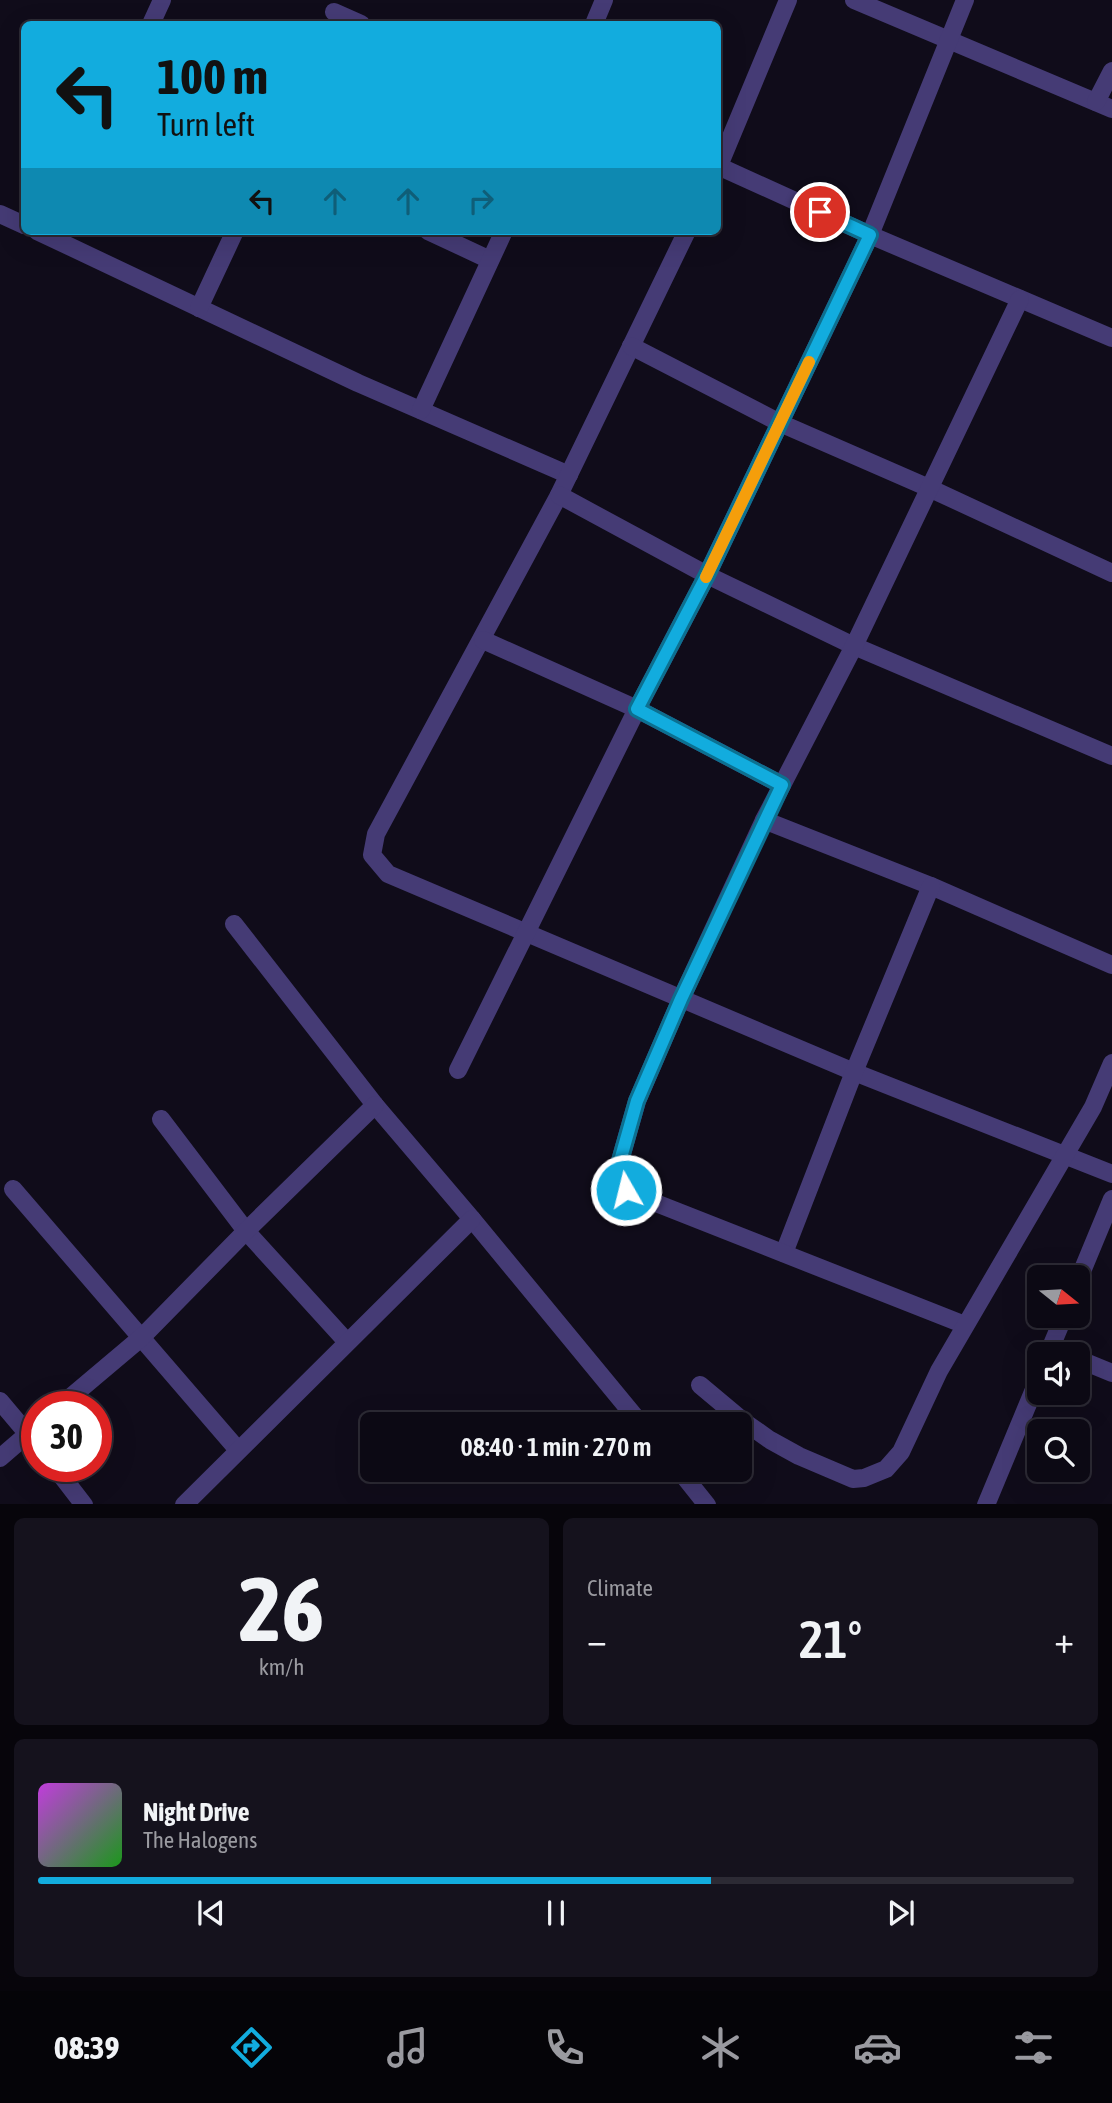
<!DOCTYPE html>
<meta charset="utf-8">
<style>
body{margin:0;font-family:"Asap Condensed",sans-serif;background:#15121d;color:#f1f3f6;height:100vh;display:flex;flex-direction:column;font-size:26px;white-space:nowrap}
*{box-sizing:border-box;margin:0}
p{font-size:23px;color:#9a9aa0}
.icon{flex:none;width:38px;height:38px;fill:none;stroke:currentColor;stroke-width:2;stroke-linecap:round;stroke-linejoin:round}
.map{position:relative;height:1504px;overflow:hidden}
.details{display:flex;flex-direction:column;gap:14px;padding:14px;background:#07050b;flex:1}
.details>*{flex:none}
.top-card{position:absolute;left:21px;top:21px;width:700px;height:214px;border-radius:10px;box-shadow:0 7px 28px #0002,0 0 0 2px #2c2a34;background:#12acde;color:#111;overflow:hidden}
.needle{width:46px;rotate:108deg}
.tools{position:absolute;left:1027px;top:1265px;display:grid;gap:14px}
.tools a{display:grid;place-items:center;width:63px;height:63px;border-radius:10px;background:#0c0914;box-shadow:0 7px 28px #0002,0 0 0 2px #2c2a34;font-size:35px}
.speed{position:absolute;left:21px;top:1391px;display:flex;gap:14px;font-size:35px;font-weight:700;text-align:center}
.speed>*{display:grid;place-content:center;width:91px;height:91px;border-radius:50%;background:#0c0914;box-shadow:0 7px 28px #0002,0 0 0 2px #2c2a34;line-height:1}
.speed .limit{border:10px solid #d22;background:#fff;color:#111}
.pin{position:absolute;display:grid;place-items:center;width:60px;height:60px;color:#fff;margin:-30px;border:4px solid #fff;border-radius:50%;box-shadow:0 2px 7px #0007}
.me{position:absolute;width:77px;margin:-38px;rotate:352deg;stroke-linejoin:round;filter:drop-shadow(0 0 5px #0008)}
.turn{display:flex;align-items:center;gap:24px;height:147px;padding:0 21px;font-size:32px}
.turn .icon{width:91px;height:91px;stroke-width:2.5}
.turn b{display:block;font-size:49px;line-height:60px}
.lanes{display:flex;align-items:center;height:66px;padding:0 21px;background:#0003;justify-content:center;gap:35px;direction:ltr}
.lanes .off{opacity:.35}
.big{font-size:52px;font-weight:600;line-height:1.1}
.details .tile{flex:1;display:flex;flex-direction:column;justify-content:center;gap:10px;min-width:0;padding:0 24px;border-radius:10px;background:#15121d}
.details .dial{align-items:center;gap:0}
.dial b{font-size:91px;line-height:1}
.song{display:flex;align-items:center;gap:21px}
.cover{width:84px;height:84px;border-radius:10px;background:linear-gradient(135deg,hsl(290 70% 55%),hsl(120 70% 35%))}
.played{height:7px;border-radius:4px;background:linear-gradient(90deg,#12acde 65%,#2c2a34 65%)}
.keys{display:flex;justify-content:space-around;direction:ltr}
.heat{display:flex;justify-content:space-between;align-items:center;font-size:38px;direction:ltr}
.details .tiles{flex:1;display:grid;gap:14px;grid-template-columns:1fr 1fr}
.tile:last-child{grid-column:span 2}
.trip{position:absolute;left:360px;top:1412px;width:392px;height:70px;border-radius:10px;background:#0c0914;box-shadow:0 7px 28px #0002,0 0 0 2px #2c2a34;font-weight:600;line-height:70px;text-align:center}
.tab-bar{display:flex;height:112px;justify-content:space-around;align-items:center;background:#050408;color:#9a9aa0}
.tab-bar .icon{width:49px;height:49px}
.tab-bar .selected{color:#12acde}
.tab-bar b{font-size:32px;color:#f1f3f6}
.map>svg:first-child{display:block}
</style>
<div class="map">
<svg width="1112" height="1505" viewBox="0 0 1112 1505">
<rect width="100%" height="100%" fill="#100c1a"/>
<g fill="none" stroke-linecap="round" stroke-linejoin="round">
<!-- minor -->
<g stroke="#453b75" stroke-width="18">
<polyline points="854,0 1112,109"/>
<polyline points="334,12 361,24"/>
<polyline points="151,24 162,0"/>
<polyline points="594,24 604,0"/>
<polyline points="1096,102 1112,71"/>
<polyline points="718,166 870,235 1112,338"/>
<polyline points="718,168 788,0"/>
<polyline points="0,214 24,225"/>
<polyline points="37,231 358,383 569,475"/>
<polyline points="428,231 490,260"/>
<polyline points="687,231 559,495 376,834 372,855 388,874 854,1072 1112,1174"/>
<polyline points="199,308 235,231"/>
<polyline points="631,346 780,423 929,488 1112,573"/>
<polyline points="421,410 504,231"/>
<polyline points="559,495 707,575 854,646 1112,756"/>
<polyline points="483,640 637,709 782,785"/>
<polyline points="764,820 931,886 1112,965"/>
<polyline points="234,924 375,1105 472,1219 641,1424"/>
<polyline points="458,1070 637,709 707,575 870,235 965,0"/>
<polyline points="161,1119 246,1231 347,1342"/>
<polyline points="13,1189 238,1450"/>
<polyline points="784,1253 854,1072 931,886"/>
<polyline points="1078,1281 1112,1199"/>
<polyline points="965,1325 633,1194 622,1184 618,1168 637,1101 681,999 764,820 854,646 1020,299"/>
<polyline points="1048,1354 1064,1316"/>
<polyline points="1078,1359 1112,1373"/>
<polyline points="700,1385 743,1421 770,1440 799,1456 853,1479 864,1478 886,1469 901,1452 939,1371 1093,1107 1112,1063"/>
<polyline points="0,1401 37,1445"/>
<polyline points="59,1407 142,1337 246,1231 375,1105"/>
<polyline points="0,1458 37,1426"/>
<polyline points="54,1466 84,1505"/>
<polyline points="679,1470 707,1505"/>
<polyline points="184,1505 472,1219"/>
<polyline points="986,1505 1040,1375"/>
</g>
</g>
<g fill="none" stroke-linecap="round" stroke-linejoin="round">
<!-- route casing -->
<g stroke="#0c7090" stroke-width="18">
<polyline id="route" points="626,1190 619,1177 618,1168 637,1101 681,999 782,785 637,709 707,575 870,235 820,212"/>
</g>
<!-- route -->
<use href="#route" stroke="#12acde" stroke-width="12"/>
<!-- slow -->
<polyline stroke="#f59e0b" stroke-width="12" points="706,577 809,362"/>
</g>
</svg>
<div class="tools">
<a><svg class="needle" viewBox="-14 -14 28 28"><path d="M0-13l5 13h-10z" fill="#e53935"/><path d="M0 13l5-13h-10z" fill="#9a9aa0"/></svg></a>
<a><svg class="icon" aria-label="sound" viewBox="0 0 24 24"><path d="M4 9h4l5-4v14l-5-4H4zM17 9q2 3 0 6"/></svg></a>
<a><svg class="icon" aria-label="search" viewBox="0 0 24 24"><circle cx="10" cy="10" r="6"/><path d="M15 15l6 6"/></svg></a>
</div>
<div class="speed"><div class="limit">30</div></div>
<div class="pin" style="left:820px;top:212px;background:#d93025"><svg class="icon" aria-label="arrive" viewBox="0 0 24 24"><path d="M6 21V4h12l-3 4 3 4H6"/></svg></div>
<svg class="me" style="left:626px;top:1190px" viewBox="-20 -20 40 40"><circle r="17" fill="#12acde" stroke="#fff" stroke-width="3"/><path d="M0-11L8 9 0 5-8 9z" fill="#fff"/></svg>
<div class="trip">08:40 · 1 min · 270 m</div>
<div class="top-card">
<div class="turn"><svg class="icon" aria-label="left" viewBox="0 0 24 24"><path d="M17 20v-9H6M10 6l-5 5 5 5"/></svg><div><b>100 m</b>Turn left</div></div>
<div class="lanes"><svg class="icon" aria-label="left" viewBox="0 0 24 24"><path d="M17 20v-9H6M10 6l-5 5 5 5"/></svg><svg class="icon off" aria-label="ahead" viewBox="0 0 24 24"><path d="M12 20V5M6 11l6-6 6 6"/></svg><svg class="icon off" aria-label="ahead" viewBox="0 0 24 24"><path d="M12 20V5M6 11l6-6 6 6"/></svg><svg class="icon off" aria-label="right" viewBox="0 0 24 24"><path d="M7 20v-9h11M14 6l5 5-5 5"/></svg></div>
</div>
</div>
<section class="details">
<div class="tiles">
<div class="tile dial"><b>26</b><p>km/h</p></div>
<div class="tile"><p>Climate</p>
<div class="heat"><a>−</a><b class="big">21°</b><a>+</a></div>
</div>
<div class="tile">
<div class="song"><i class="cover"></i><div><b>Night Drive</b><p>The Halogens</p></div></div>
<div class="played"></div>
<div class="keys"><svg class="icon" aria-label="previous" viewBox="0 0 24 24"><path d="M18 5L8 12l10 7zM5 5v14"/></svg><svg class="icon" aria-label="pause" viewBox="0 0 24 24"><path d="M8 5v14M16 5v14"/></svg><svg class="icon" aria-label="next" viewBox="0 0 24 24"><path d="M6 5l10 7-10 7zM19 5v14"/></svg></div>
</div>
</div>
</section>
<nav class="tab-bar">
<b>08:39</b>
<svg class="icon selected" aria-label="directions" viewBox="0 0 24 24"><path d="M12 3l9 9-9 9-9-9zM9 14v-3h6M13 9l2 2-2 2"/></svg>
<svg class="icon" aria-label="music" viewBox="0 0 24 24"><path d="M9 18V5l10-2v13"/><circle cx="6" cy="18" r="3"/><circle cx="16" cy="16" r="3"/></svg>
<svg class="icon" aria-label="phone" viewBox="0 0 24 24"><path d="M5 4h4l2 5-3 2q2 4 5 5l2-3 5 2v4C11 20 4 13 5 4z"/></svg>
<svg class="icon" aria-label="climate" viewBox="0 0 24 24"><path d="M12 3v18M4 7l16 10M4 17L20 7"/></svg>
<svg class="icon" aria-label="car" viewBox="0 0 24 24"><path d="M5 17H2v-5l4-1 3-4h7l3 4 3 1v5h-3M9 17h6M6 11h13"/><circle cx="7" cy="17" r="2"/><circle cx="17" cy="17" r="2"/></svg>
<svg class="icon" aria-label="filters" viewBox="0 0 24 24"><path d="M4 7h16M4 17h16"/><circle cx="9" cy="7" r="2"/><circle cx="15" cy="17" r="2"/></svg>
</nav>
